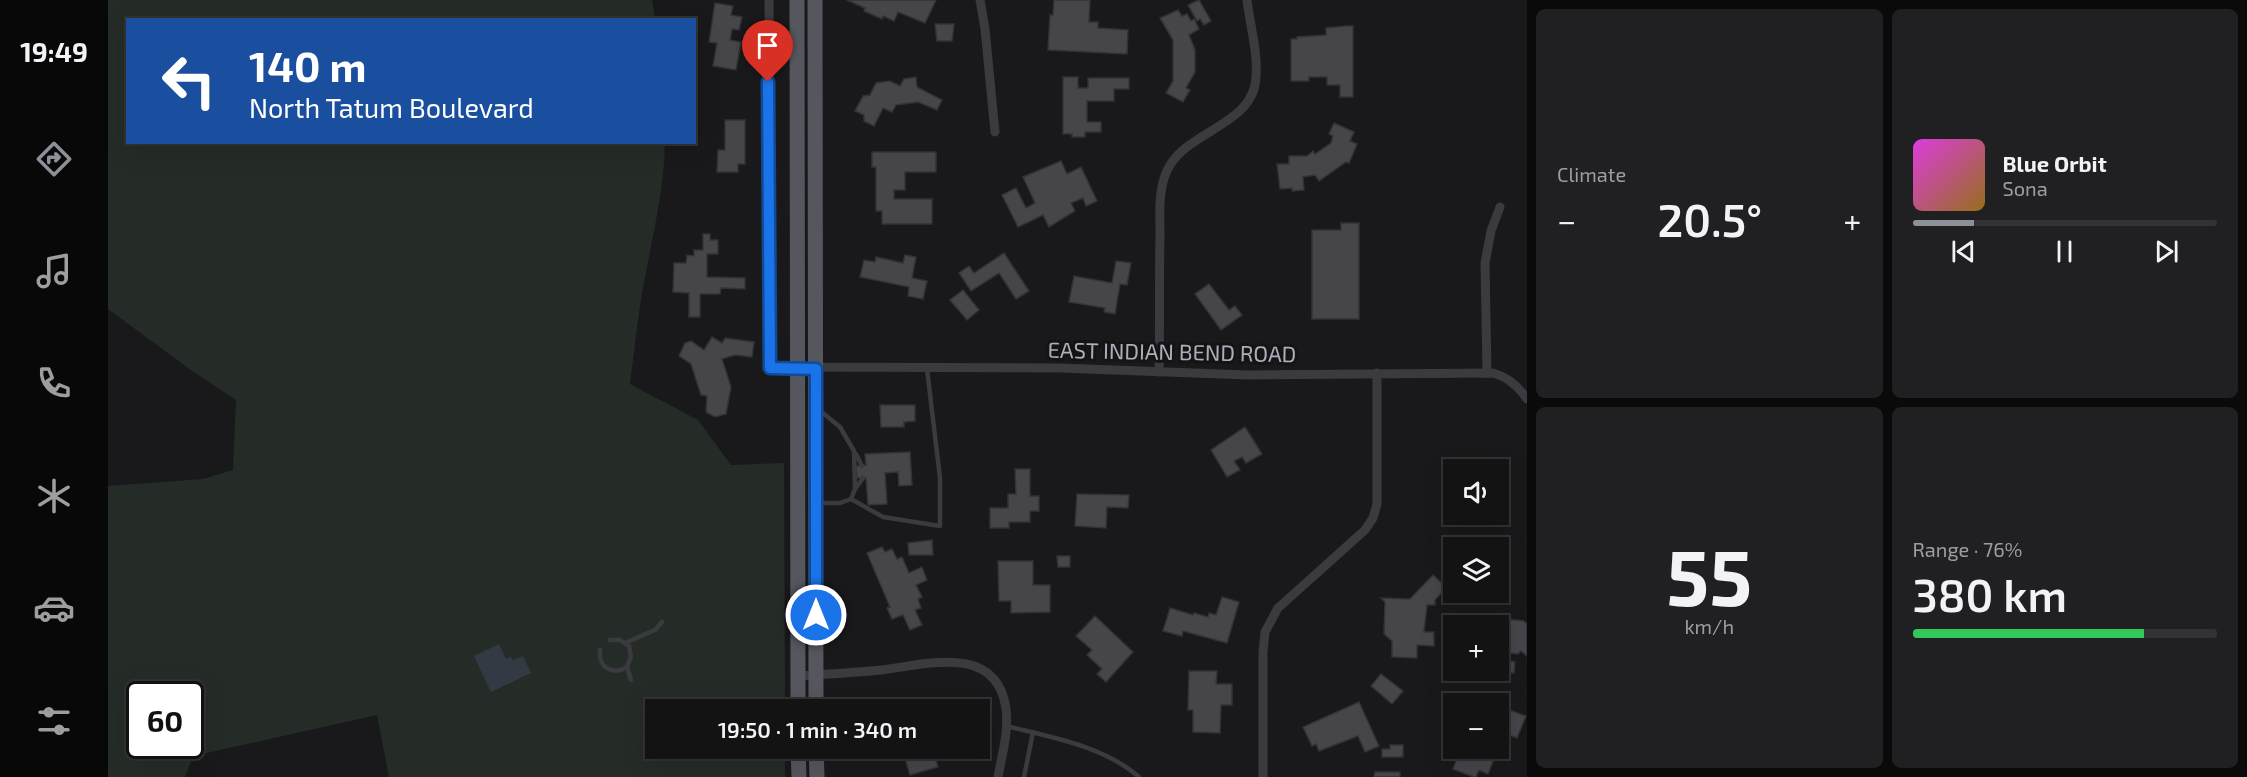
<!DOCTYPE html>
<meta charset="utf-8">
<style>
body{margin:0;font-family:"Exo 2",sans-serif;background:#202022;color:#f1f3f6;height:100vh;display:flex;flex-direction:column;font-size:22px;white-space:nowrap}
*{box-sizing:border-box;margin:0}
p{font-size:20px;color:#9d9ea0}
.icon{flex:none;width:33px;height:33px;fill:none;stroke:currentColor;stroke-width:2;stroke-linecap:round;stroke-linejoin:round}
.map{position:relative;flex:1;overflow:hidden}
.side{display:flex;flex-direction:column;gap:9px;padding:9px;background:#0a0a0b;width:720px}
.side>*{flex:none}
.hud{position:absolute;left:18px;top:18px;width:570px;height:126px;border-radius:0px;box-shadow:0 6px 24px #0002,0 0 0 2px #323234;background:#1a4fa0;color:#fff;overflow:hidden}
.fabs{position:absolute;left:1335px;top:459px;display:grid;gap:12px}
.fabs a{display:grid;place-items:center;width:66px;height:66px;border-radius:0px;background:#131314;box-shadow:0 6px 24px #0002,0 0 0 2px #323234;font-size:30px}
.speed{position:absolute;left:18px;top:681px;display:flex;gap:12px;font-size:30px;font-weight:700;text-align:center}
.speed>*{display:grid;place-content:center;width:78px;height:78px;border-radius:50%;background:#131314;box-shadow:0 6px 24px #0002,0 0 0 2px #323234;line-height:1}
.speed .limit{border:3px solid #111;border-radius:9px;background:#fff;color:#111}
.pin{position:absolute;display:grid;place-items:center;width:51px;height:51px;color:#fff;margin:-62px -26px;border-radius:50% 50% 50% 0;rotate:-45deg;box-shadow:0 0 6px #0007}
.pin .icon{rotate:45deg}
.me{position:absolute;width:66px;margin:-33px;rotate:0deg;stroke-linejoin:round;filter:drop-shadow(0 0 4px #0008)}
.turn{display:flex;align-items:center;gap:21px;height:126px;padding:0 24px;font-size:27px}
.turn .icon{width:78px;height:78px;stroke-width:2.5}
.turn b{display:block;font-size:42px;line-height:51px}
.big{font-size:45px;font-weight:600;line-height:1.1}
.side .card{flex:1;display:flex;flex-direction:column;justify-content:center;gap:9px;min-width:0;padding:0 21px;border-radius:9px;background:#202022}
.side .dial{align-items:center;gap:0}
.dial b{font-size:78px;line-height:1}
.song{display:flex;align-items:center;gap:18px}
.cover{width:72px;height:72px;border-radius:9px;background:linear-gradient(135deg,hsl(300 70% 55%),hsl(40 70% 35%))}
.played{height:6px;border-radius:3px;background:linear-gradient(90deg,#8c9099 20%,#323234 20%)}
.keys{display:flex;justify-content:space-around;direction:ltr}
.heat{display:flex;justify-content:space-between;align-items:center;font-size:33px;direction:ltr}
.charge{height:9px;border-radius:4px;background:linear-gradient(90deg,#34c759 76%,#323234 0)}
.side .tiles{flex:1;display:grid;gap:9px;grid-template-columns:repeat(2,1fr)}
.trip{position:absolute;left:537px;top:699px;width:345px;height:60px;border-radius:0px;background:#131314;box-shadow:0 6px 24px #0002,0 0 0 2px #323234;font-weight:600;line-height:60px;text-align:center}
main{display:flex;flex:1;min-height:0}
.dock{display:flex;flex-direction:column;width:108px;justify-content:space-around;align-items:center;background:#080808;color:#9d9ea0}
.dock .icon{width:42px;height:42px}
.dock .active{color:#8c9099}
.dock b{font-size:27px;color:#f1f3f6}
.map>svg:first-child{display:block}
</style>
<main>
<nav class="dock">
<b>19:49</b>
<svg class="icon active" aria-label="directions" viewBox="0 0 24 24"><path d="M12 3l9 9-9 9-9-9zM9 14v-3h6M13 9l2 2-2 2"/></svg>
<svg class="icon" aria-label="music" viewBox="0 0 24 24"><path d="M9 18V5l10-2v13"/><circle cx="6" cy="18" r="3"/><circle cx="16" cy="16" r="3"/></svg>
<svg class="icon" aria-label="phone" viewBox="0 0 24 24"><path d="M5 4h4l2 5-3 2q2 4 5 5l2-3 5 2v4C11 20 4 13 5 4z"/></svg>
<svg class="icon" aria-label="climate" viewBox="0 0 24 24"><path d="M12 3v18M4 7l16 10M4 17L20 7"/></svg>
<svg class="icon" aria-label="car" viewBox="0 0 24 24"><path d="M5 17H2v-5l4-1 3-4h7l3 4 3 1v5h-3M9 17h6M6 11h13"/><circle cx="7" cy="17" r="2"/><circle cx="17" cy="17" r="2"/></svg>
<svg class="icon" aria-label="filters" viewBox="0 0 24 24"><path d="M4 7h16M4 17h16"/><circle cx="9" cy="7" r="2"/><circle cx="15" cy="17" r="2"/></svg>
</nav>
<div class="map">
<svg width="1419" height="777" viewBox="0 0 1419 777">
<rect width="100%" height="100%" fill="#19191b"/>
<!-- green -->
<path fill="#252c27" fill-rule="evenodd" d="M0 0H544L547 19 20 20V142L557 143C556 193 543 243 534 293 529 323 526 354 522 384L590 420 623 465 676 463 677 709 548 710V748L677 749V777H281L269 715 85 756 77 777H0V486L95 479 125 470 128 400 83 370 0 309ZM32 694H82V746H32Z"/>
<!-- water -->
<polygon fill="#333a43" points="391,644 398,659 403,657 405,660 415,656 423,673 383,692 366,656"/>
<!-- building -->
<g fill="#46464a" stroke="#333336" stroke-width="1.5">
<polygon points="739,0 828,0 817,23 790,12 786,21 775,16 774,19 756,11 757,8"/>
<polygon points="946,0 982,0 981,22 990,22 990,28 1020,30 1019,54 940,50 942,15 945,15"/>
<polygon points="1091,0 1103,21 1096,25 1092,19 1089,21 1080,5"/>
<polygon points="607,3 625,6 623,15 634,17 631,30 624,29 622,40 633,42 628,70 605,66 609,43 601,42"/>
<polygon points="1070,10 1074,16 1079,14 1083,21 1086,19 1091,29 1081,35 1087,50 1087,72 1078,88 1082,90 1075,102 1058,93 1065,81 1065,40 1052,18"/>
<polygon points="827,24 846,24 844,41 829,41"/>
<polygon points="1239,26 1245,26 1245,97 1232,97 1232,85 1219,85 1219,77 1201,77 1201,81 1183,81 1183,39 1189,39 1189,37 1218,35 1218,28"/>
<polygon points="808,77 809,87 834,100 829,110 810,102 788,105 784,112 775,108 766,126 756,121 756,115 747,111 755,96 762,95 768,83 782,81 792,86 796,79"/>
<polygon points="955,77 970,77 970,88 980,88 980,78 1021,78 1021,89 1006,89 1006,101 979,101 979,122 993,122 993,132 977,132 977,137 964,137 964,134 955,134"/>
<polygon points="617,120 637,120 637,164 630,164 630,172 609,172 610,150 617,150"/>
<polygon points="1226,123 1246,132 1242,141 1249,144 1241,163 1238,162 1211,181 1207,175 1195,177 1196,190 1184,191 1184,188 1172,189 1169,164 1181,164 1181,156 1199,156 1205,151 1207,154 1223,143 1225,136 1221,134"/>
<polygon points="764,152 828,152 828,172 797,172 797,190 786,190 786,199 824,199 824,224 774,224 774,211 768,211 768,167 764,167"/>
<polygon points="953,161 959,174 973,167 989,201 978,206 975,198 963,203 967,211 941,227 935,215 910,227 894,195 908,188 918,208 927,203 915,177"/>
<polygon points="1233,223 1251,223 1251,319 1204,319 1204,230 1233,230"/>
<polygon points="595,234 602,234 602,240 610,240 610,254 599,254 599,277 637,278 637,289 613,288 612,294 592,294 592,317 581,317 581,293 565,292 566,263 578,263 579,255 586,256 586,250 595,250"/>
<polygon points="896,253 921,291 908,299 891,273 863,291 851,273 861,266 866,273"/>
<polygon points="797,255 808,257 804,278 819,281 815,299 800,296 801,287 752,277 756,260 767,262 768,257 795,263"/>
<polygon points="1008,261 1023,263 1019,285 1012,284 1007,314 996,312 997,308 961,302 966,276 1004,283"/>
<polygon points="1101,284 1121,310 1127,306 1134,315 1113,330 1087,294"/>
<polygon points="855,290 871,310 859,320 842,300"/>
<polygon points="604,337 614,343 617,338 646,342 644,357 627,355 614,359 623,387 618,414 607,417 598,412 599,396 593,395 583,364 571,356 577,343 583,341 596,350"/>
<polygon points="772,405 807,405 807,421 796,422 796,427 773,427"/>
<polygon points="1137,427 1154,454 1138,463 1134,457 1126,461 1132,470 1119,477 1103,450"/>
<polygon points="802,452 804,485 791,486 790,472 777,473 779,504 760,505 758,478 749,478 748,466 758,465 757,454"/>
<polygon points="907,469 922,469 922,496 931,496 931,511 922,511 922,522 901,522 901,528 882,528 882,508 900,508 900,494 908,494"/>
<polygon points="969,494 1021,495 1020,508 999,507 998,528 967,526"/>
<polygon points="824,540 825,555 801,555 800,543"/>
<polygon points="774,547 777,552 784,549 789,559 794,557 801,573 814,567 819,580 808,585 814,597 810,599 813,608 807,610 814,625 802,630 795,615 784,619 779,608 782,607 759,553"/>
<polygon points="949,556 962,556 962,567 950,567"/>
<polygon points="890,561 925,561 925,585 942,585 942,612 903,613 903,601 891,601"/>
<polygon points="1325,575 1337,586 1337,589 1327,600 1327,605 1319,605 1316,632 1326,632 1326,646 1309,645 1309,658 1284,657 1284,641 1276,634 1277,602 1273,598 1302,599"/>
<polygon points="1114,597 1131,602 1119,643 1075,631 1074,636 1055,631 1062,608 1085,615 1086,613 1100,617 1101,613 1108,615"/>
<polygon points="1392,614 1397,619 1416,621 1419,624 1419,656 1413,651 1410,654 1402,653 1401,661 1407,662 1406,673 1390,670 1390,626 1383,626"/>
<polygon points="987,616 1025,652 998,682 989,674 994,669 979,655 984,650 968,636"/>
<polygon points="1081,671 1109,671 1108,684 1124,684 1124,705 1113,705 1112,733 1085,732 1085,710 1080,710"/>
<polygon points="1273,674 1295,691 1284,704 1263,686"/>
<polygon points="1367,696 1385,704 1365,704"/>
<polygon points="1251,702 1271,746 1257,752 1250,736 1211,751 1208,744 1204,746 1195,727"/>
<polygon points="1390,706 1418,716 1409,738 1396,733 1390,746"/>
<polygon points="1282,745 1295,745 1295,757 1274,757 1274,749 1282,749"/>
<polygon points="794,748 852,748 851,754 828,760 830,767 802,775"/>
<polygon points="1353,748 1389,748 1388,753 1381,751 1379,756 1386,759 1380,774 1371,770 1368,777 1366,777 1345,769"/>
<polygon points="1267,772 1292,772 1292,777 1266,777"/>
</g>
<g fill="none" stroke-linecap="round" stroke-linejoin="round">
<!-- lane -->
<g stroke="#3a3a3f" stroke-width="4.5">
<polyline points="748,454 754,466"/>
<polyline points="747,489 755,478"/>
<polyline points="743,499 775,517 832,526 832,478 819,369"/>
<polyline points="710,503 732,503 743,499 747,489 746,451 732,427 710,409"/>
<polyline points="517,643 547,630 554,622"/>
<path d="M492 650C490 667 504 676 519 667L523 657 521 646 512 640H502"/>
<polyline points="519,667 523,680"/>
<path d="M898 726C943 737 996 746 1031 777"/>
<polyline points="916,777 925,732"/>
</g>
<!-- street -->
<g stroke="#3a3a3f" stroke-width="9">
<path d="M661 0 662 367 952 368 1140 375 1385 373C1400 377 1410 386 1419 399"/>
<polyline points="872,0 877,29 887,132"/>
<path d="M1051 372C1052 327 1051 281 1052 236 1052 216 1050 192 1058 173 1075 130 1146 127 1148 77 1150 52 1142 25 1139 0"/>
<polyline points="1379,373 1377,263 1383,231 1392,207"/>
<path d="M690 676C718 674 745 673 773 670 816 665 889 642 898 709 901 731 894 755 890 777"/>
<polyline points="1155,777 1155,652 1157,632 1170,608 1257,530 1265,518 1269,504 1269,373"/>
</g>
<!-- primary -->
<g stroke="#56575e" stroke-width="15">
<polyline points="689,0 690,710"/>
<polyline points="707,0 708,710"/>
<polyline points="690,748 691,777"/>
<polyline points="708,748 709,777"/>
</g>
</g>
<g fill="none" stroke-linecap="round" stroke-linejoin="round">
<!-- route casing -->
<g stroke="#114b97" stroke-width="15">
<polyline id="route" points="660,82 662,368 708,369 708,615"/>
</g>
<!-- route -->
<use href="#route" stroke="#1a73e8" stroke-width="10"/>
</g>
<g text-anchor="middle" stroke-width="6" stroke-linejoin="round" paint-order="stroke">
<!-- street labels -->
<g font-size="22" fill="#acaeb9" stroke="#141416">
<text transform="translate(1064 352) rotate(1)" y="8">EAST INDIAN BEND ROAD</text>
</g>
</g>
</svg>
<div class="fabs">
<a><svg class="icon" aria-label="sound" viewBox="0 0 24 24"><path d="M4 9h4l5-4v14l-5-4H4zM17 9q2 3 0 6"/></svg></a>
<a><svg class="icon" aria-label="layers" viewBox="0 0 24 24"><path d="M12 4l9 5-9 5-9-5zM3 14l9 5 9-5"/></svg></a>
<a>+</a>
<a>−</a>
</div>
<div class="speed"><div class="limit">60</div></div>
<div class="pin" style="left:660px;top:82px;background:#d93025"><svg class="icon" aria-label="arrive" viewBox="0 0 24 24"><path d="M6 21V4h12l-3 4 3 4H6"/></svg></div>
<svg class="me" style="left:708px;top:615px" viewBox="-20 -20 40 40"><circle r="17" fill="#1a73e8" stroke="#fff" stroke-width="3"/><path d="M0-11L8 9 0 5-8 9z" fill="#fff"/></svg>
<div class="trip">19:50 · 1 min · 340 m</div>
<div class="hud">
<div class="turn"><svg class="icon" aria-label="left" viewBox="0 0 24 24"><path d="M17 20v-9H6M10 6l-5 5 5 5"/></svg><div><b>140 m</b>North Tatum Boulevard</div></div>
</div>
</div>
<section class="side">
<div class="tiles">
<div class="card"><p>Climate</p>
<div class="heat"><a>−</a><b class="big">20.5°</b><a>+</a></div>
</div>
<div class="card">
<div class="song"><i class="cover"></i><div><b>Blue Orbit</b><p>Sona</p></div></div>
<div class="played"></div>
<div class="keys"><svg class="icon" aria-label="previous" viewBox="0 0 24 24"><path d="M18 5L8 12l10 7zM5 5v14"/></svg><svg class="icon" aria-label="pause" viewBox="0 0 24 24"><path d="M8 5v14M16 5v14"/></svg><svg class="icon" aria-label="next" viewBox="0 0 24 24"><path d="M6 5l10 7-10 7zM19 5v14"/></svg></div>
</div>
<div class="card dial"><b>55</b><p>km/h</p></div>
<div class="card"><p>Range · 76%</p><b class="big">380 km</b><div class="charge"></div></div>
</div>
</section>
</main>
